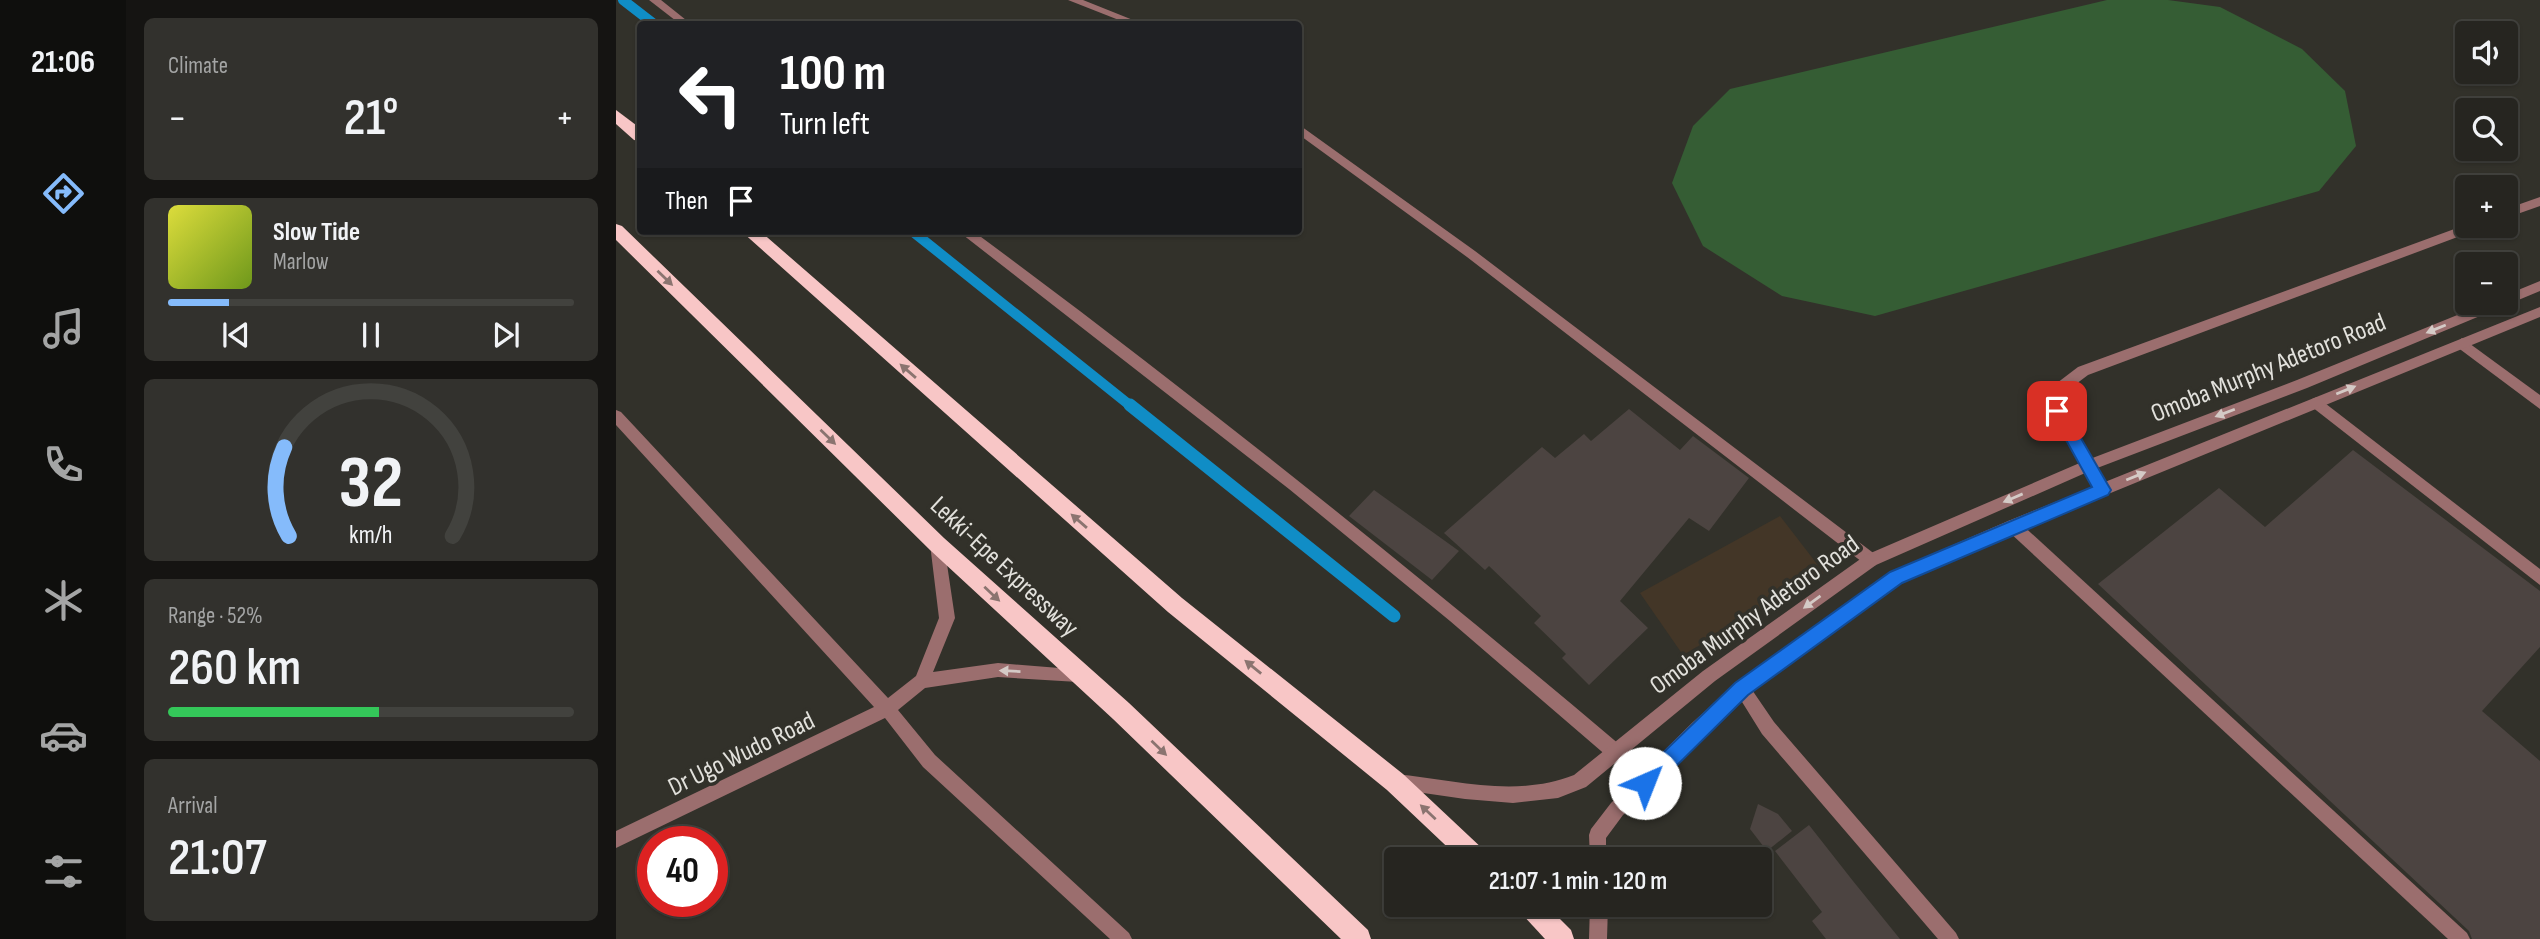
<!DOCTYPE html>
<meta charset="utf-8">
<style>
body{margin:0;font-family:"Sofia Sans Condensed",sans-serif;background:#32312d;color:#f1f3f6;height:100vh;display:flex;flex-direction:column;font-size:26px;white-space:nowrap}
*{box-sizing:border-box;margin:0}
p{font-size:23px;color:#a4a5a5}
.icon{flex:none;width:38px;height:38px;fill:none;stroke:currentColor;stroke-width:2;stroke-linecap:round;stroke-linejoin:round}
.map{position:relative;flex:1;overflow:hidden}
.drawer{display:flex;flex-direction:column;gap:18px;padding:18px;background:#151412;width:490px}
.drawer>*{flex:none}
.guide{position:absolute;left:21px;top:21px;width:665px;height:214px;border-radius:7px;box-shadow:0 2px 5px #0004,0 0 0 2px #42423e;background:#202124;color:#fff;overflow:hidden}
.fabs{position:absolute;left:1839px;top:21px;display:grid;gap:14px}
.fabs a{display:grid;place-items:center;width:63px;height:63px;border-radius:7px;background:#262520;box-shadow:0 2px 5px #0004,0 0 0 2px #42423e;font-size:35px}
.speed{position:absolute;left:21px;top:826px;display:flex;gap:14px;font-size:35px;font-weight:700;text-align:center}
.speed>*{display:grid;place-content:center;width:91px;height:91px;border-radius:50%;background:#262520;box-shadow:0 2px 5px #0004,0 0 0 2px #42423e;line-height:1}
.speed .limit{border:10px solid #d22;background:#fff;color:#111}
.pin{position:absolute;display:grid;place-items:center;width:60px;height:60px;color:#fff;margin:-30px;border-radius:14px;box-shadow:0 4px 10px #0006}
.me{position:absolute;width:77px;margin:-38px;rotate:44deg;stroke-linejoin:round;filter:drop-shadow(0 0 5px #0008)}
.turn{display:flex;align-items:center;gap:24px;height:147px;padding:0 28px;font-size:32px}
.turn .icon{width:91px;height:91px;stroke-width:2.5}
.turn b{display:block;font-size:49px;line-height:60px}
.then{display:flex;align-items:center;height:66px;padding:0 28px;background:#0003;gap:14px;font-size:26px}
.big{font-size:52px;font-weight:600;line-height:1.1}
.drawer .card{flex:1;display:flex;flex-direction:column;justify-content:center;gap:10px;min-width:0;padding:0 24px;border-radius:10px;background:#32312d}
.drawer .dial{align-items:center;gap:0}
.dial svg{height:182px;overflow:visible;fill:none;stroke:#42423e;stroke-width:7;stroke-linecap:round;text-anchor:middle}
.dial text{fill:#f1f3f6;stroke:none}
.song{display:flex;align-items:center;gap:21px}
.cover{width:84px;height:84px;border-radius:10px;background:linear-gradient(135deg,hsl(60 70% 55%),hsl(80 70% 35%))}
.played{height:7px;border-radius:4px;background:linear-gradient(90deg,#85bbfb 15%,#42423e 15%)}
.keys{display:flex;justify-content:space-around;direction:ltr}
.heat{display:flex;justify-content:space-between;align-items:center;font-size:38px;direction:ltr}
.charge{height:10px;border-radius:5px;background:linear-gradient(90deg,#34c759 52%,#42423e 0)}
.trip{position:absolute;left:768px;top:847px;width:388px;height:70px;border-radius:7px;background:#262520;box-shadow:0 2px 5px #0004,0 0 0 2px #42423e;font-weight:600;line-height:70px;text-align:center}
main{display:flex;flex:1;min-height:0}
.tab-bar{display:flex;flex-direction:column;width:126px;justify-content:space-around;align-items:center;background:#0f0f0d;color:#a4a5a5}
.tab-bar .icon{width:49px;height:49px}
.tab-bar .selected{color:#85bbfb}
.tab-bar b{font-size:32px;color:#f1f3f6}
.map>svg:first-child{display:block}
</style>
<main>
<nav class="tab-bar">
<b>21:06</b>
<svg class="icon selected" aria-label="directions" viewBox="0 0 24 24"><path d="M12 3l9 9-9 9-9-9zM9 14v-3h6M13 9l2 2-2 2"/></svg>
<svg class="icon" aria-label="music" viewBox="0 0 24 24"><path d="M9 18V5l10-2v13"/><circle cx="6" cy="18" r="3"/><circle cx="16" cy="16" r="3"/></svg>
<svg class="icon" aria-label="phone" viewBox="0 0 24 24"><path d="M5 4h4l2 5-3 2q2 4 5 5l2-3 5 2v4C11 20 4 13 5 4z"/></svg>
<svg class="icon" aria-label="climate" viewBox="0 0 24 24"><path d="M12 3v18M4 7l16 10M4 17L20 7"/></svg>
<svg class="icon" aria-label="car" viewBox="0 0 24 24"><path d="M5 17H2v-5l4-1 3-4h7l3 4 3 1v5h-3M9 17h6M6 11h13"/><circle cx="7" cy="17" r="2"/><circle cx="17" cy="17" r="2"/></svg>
<svg class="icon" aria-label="filters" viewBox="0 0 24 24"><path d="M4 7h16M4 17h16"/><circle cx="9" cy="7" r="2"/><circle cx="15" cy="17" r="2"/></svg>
</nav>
<section class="drawer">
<div class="card"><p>Climate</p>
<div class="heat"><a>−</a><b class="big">21°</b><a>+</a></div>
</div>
<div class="card">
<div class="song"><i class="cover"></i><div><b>Slow Tide</b><p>Marlow</p></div></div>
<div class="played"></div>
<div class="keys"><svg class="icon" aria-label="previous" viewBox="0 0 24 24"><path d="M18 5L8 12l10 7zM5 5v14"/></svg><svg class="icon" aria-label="pause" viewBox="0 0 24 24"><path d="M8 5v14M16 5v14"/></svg><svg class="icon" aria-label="next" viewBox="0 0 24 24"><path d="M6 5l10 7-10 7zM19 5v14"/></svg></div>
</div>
<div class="card dial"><svg viewBox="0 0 100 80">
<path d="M14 69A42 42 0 1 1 86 69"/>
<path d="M14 69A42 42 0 0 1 12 30" stroke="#85bbfb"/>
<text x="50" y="56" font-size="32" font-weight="700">32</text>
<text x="50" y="72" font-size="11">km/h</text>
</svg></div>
<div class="card"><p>Range · 52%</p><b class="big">260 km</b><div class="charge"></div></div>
<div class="card"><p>Arrival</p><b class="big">21:07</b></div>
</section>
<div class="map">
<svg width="1924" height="939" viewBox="0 0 1924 939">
<rect width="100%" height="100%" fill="#32312a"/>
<!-- commercial -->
<polygon fill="#433627" points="1164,516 1208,573 1067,655 1024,593"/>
<!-- green -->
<polygon fill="#355d34" points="1491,0 1552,0 1604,7 1686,49 1729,91 1740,146 1703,191 1259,316 1166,296 1087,246 1056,183 1077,126 1114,89"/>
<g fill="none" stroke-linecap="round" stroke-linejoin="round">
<!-- stream-far1 -->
<g stroke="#108dc6" stroke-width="10">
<polyline points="7,0 38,24"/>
<polyline points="296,231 516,407"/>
</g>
<!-- stream -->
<polyline stroke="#108dc6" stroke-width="13" points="514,405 778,616"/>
</g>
<!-- building -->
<g fill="#4c4441">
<polygon points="1013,409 1064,450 1077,436 1133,478 1093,531 1073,518 1004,601 1032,628 973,685 946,658 950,654 918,623 925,616 873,566 869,570 828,533 926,447 939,458 968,434 975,441"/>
<polygon points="1737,450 1924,591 1924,647 1866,711 1924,761 1924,939 1856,939 1853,931 1482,584 1603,488 1649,527"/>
<polygon points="758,490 843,551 816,580 733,516"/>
<polygon points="1142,804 1162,814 1176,831 1151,851 1134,829"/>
<polygon points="1193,825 1237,881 1284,939 1210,939 1196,921 1206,912 1159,851"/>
</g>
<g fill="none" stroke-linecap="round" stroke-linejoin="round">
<!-- service -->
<g fill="#9b6e6e" fill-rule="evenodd">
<polygon points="33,0 45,0 75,24 64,24"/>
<polygon points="452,0 467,0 527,24 513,24"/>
<polygon points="682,124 859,251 1260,555 1262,560 1260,565 1255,567 1250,565 851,257 682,134"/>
<polygon points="1924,197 1924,206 1890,218 1890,209"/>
<polygon points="1852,224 1865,226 1863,229 1472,375 1452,390 1448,411 1494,490 1492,494 1487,496 1482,494 1434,411 1441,383 1462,367"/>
<path d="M342 231H357C579 395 793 567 1004 745L1006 751 1004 757 998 759 992 757 834 621 673 489Z"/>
<polygon points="1701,397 1924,569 1924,585 1696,407 1694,403 1696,399"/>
<polygon points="1397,520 1402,521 1851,933 1854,939 1832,939 1392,531 1390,526 1392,521"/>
</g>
<!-- minor -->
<g fill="#9b6e6e" fill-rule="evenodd">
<polygon points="1846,338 1924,395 1924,409 1841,347 1840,343"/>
<polygon points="0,410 5,412 272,698 300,676 323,618 314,544 316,539 321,537 326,539 328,544 339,618 317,672 382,663 468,670 470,675 468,680 462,682 382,677 309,688 282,710 319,755 513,933 516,939 494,939 307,767 269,718 0,848 0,831 258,707 0,425"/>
<polygon points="1126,681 1132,684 1158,722 1340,933 1343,939 1322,939 1146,734 1118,689 1120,684"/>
</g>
<!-- tertiary -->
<g fill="#9b6e6e" fill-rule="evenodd">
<path d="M1924 281V291L1691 388 1476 470 1260 565 1099 681 970 787 942 798 897 803 849 799 773 788 771 782 773 776 779 774C839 780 900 798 958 775L1087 671 1250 555 1466 462 1681 380 1871 303H1890V295Z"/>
<polygon points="1924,307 1924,317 1402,531 1285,582 1132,694 1007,815 990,838 990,859 974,859 973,835 975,829 995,803 1077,722 1120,684 1275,572 1392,521"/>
<polygon points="974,905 992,905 991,939 973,939"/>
</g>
<!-- trunk -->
<g fill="#f8c6c6" fill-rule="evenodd">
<polygon points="0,110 24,128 24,141 18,140 0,124"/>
<polygon points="0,224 6,226 328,538 513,703 752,930 755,939 725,939 497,719 314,550 0,240"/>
<polygon points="125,231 144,231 566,598 787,774 869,851 873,859 844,859 771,790 552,612"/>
<polygon points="901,905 930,905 955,930 958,939 929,939 905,913"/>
</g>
</g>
<!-- one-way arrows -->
<defs><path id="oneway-solid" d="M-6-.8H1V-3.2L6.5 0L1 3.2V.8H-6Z" transform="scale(1.75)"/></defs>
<g fill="#8b7470">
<use href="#oneway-solid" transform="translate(49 278) rotate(44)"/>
<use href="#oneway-solid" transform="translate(292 371) rotate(-139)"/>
<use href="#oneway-solid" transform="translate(212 437) rotate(44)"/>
<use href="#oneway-solid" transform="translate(463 521) rotate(-139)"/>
<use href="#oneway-solid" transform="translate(376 594) rotate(43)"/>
<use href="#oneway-solid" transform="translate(637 667) rotate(-141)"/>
<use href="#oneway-solid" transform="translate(543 748) rotate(44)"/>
<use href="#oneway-solid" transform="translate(812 812) rotate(-137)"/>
</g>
<g fill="#d4cac6">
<use href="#oneway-solid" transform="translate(1820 329) rotate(158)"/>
<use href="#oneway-solid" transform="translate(1730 390) rotate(-22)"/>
<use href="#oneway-solid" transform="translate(1609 413) rotate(159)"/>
<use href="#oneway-solid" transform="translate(1520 476) rotate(-22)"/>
<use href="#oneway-solid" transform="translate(1397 498) rotate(157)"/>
<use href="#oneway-solid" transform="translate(1196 602) rotate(144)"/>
<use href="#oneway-solid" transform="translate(394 671) rotate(-177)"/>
</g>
<!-- route -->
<polygon fill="#1a73e8" stroke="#114b97" stroke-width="2" points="1441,405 1447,407 1492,485 1495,490 1492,495 1286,583 1132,695 1036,790 1029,793 1022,790 1020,783 1022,777 1119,683 1274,572 1476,487 1434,411"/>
<g text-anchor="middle" stroke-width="7" stroke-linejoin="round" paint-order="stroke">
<!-- street labels -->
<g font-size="26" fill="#e2e1dc" stroke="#32312a">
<text transform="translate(1652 367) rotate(-22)" y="9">Omoba Murphy Adetoro Road</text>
<text transform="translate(389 566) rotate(43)" y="9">Lekki-Epe Expressway</text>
<text transform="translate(1138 614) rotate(-36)" y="9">Omoba Murphy Adetoro Road</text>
<text transform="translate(125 753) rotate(-26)" y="9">Dr Ugo Wudo Road</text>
</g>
</g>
</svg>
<div class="fabs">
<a><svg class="icon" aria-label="sound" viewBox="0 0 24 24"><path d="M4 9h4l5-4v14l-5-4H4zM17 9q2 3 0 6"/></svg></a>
<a><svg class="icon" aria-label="search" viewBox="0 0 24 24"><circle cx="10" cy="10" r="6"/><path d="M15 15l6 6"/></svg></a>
<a>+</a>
<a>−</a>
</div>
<div class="speed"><div class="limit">40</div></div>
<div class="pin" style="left:1441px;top:411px;background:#d93025"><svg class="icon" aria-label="arrive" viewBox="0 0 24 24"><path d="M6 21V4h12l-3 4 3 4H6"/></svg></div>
<svg class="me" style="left:1029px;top:783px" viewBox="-20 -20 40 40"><circle r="19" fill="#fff"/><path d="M0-13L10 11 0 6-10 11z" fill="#1a73e8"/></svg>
<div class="trip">21:07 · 1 min · 120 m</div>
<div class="guide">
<div class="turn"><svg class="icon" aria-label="left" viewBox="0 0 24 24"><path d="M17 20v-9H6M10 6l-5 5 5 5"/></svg><div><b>100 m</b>Turn left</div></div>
<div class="then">Then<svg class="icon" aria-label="arrive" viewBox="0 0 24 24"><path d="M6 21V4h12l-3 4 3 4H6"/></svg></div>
</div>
</div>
</main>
